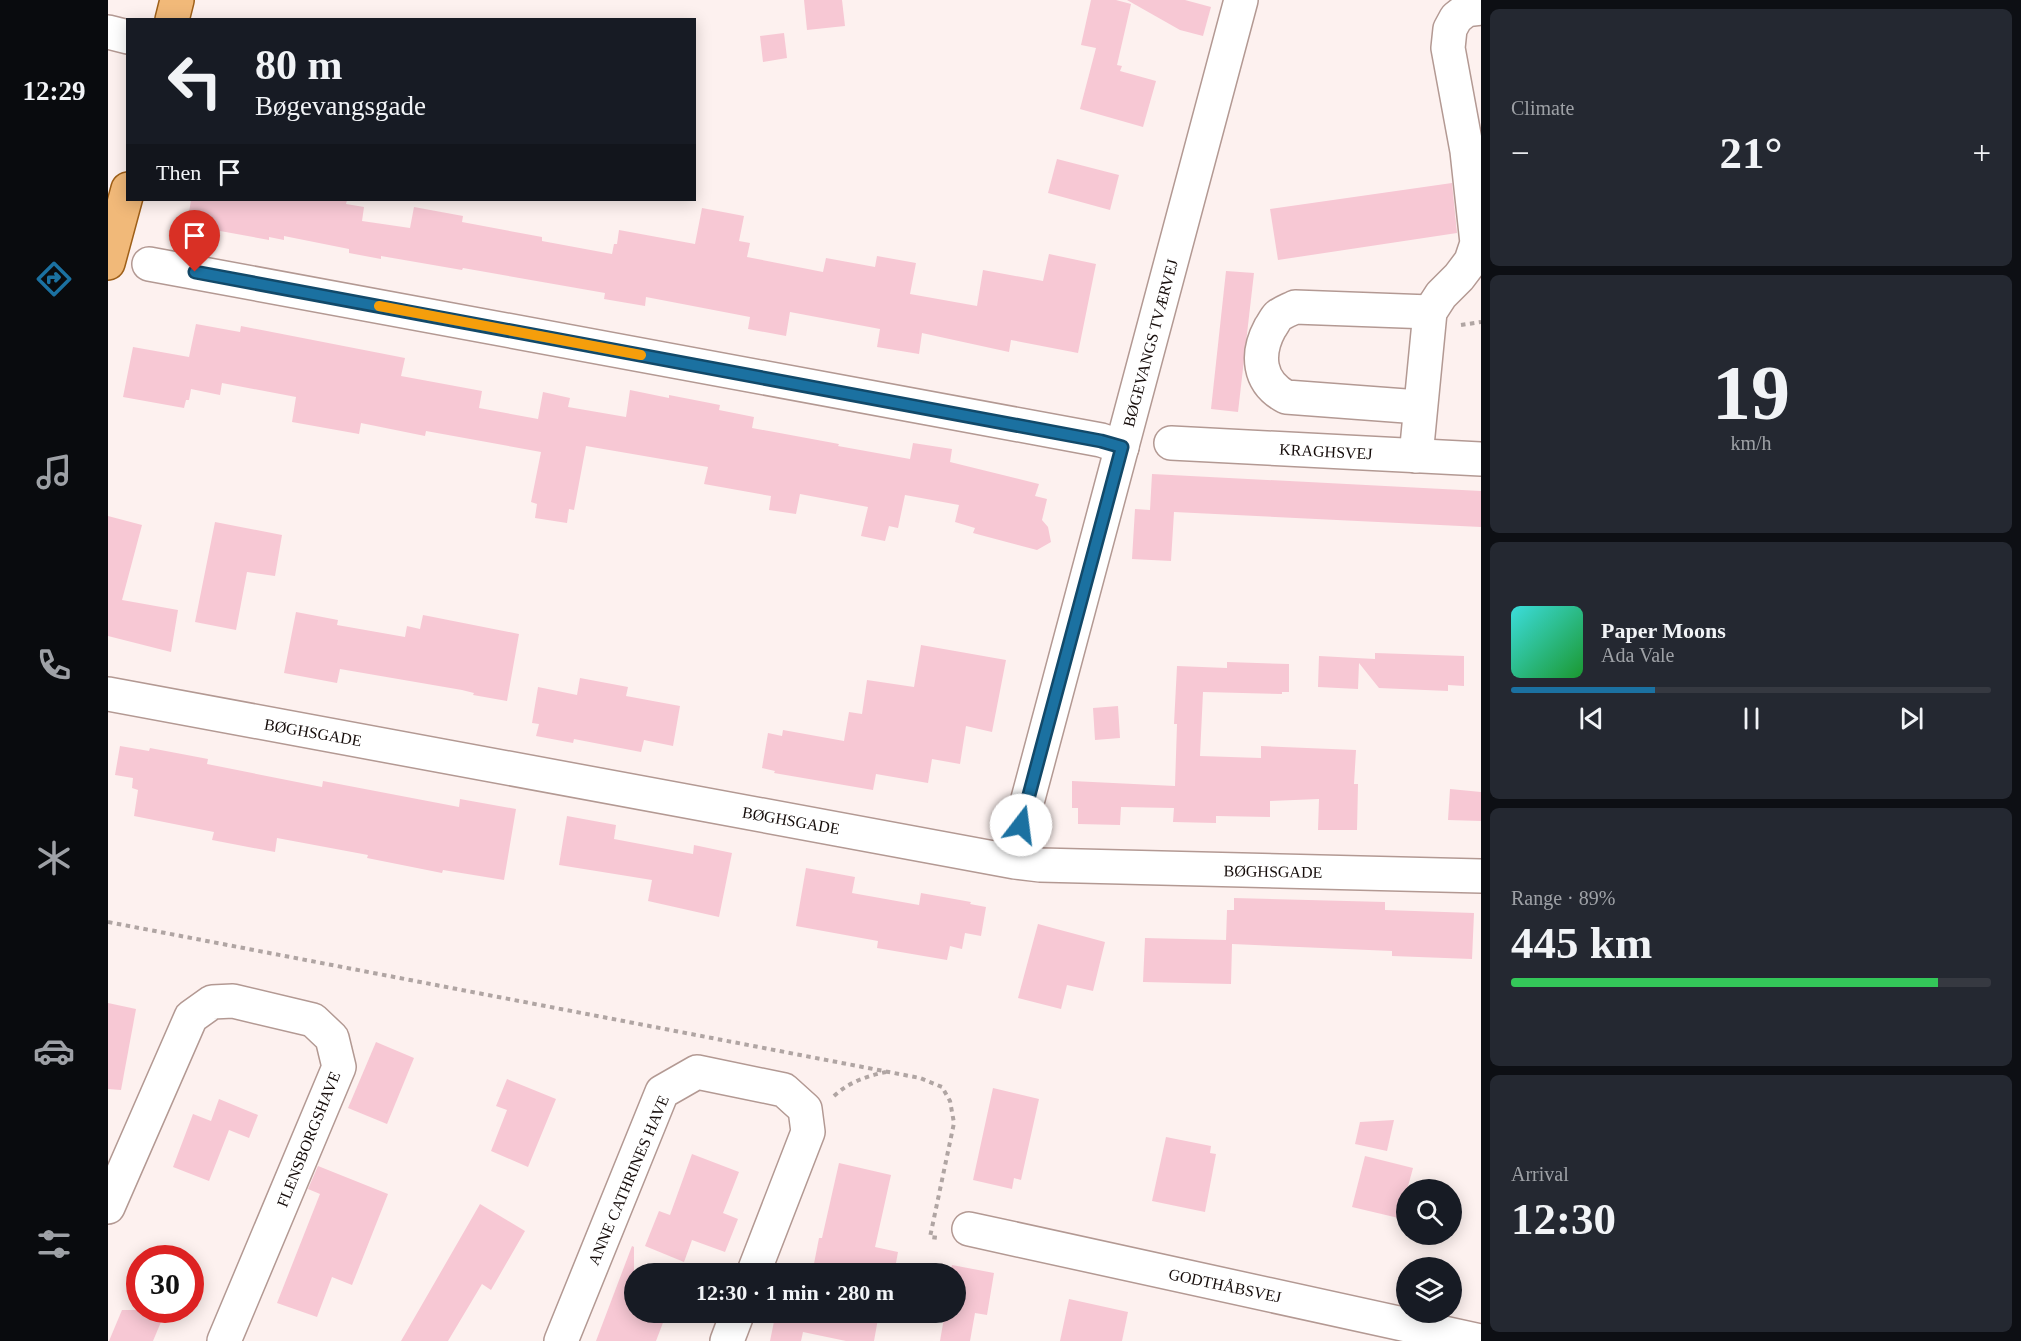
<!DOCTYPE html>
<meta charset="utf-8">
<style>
body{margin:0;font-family:"Times New Roman",serif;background:#242831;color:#f1f3f6;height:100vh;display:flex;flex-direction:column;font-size:22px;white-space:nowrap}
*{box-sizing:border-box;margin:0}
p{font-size:20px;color:#9ea1a6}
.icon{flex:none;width:33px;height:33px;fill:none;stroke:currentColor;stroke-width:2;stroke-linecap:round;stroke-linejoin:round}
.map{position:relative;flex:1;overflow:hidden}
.drawer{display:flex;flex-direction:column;gap:9px;padding:9px;background:#0d0f14;width:540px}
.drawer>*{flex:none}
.top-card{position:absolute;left:18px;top:18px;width:570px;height:183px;border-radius:0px;box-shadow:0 3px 15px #0003;background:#171b24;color:#f1f3f6;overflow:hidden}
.fabs{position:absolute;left:1288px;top:1179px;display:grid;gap:12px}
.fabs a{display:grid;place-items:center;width:66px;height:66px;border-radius:50%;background:#171b24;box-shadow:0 3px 15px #0003;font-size:30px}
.speed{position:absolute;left:18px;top:1245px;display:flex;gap:12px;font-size:30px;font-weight:700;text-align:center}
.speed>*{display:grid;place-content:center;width:78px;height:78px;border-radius:50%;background:#171b24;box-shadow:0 3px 15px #0003;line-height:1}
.speed .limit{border:9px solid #d22;background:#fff;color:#111}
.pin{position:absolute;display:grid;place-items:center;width:51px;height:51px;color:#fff;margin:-62px -26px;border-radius:50% 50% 50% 0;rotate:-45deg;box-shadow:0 0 6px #0007}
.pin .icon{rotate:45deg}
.me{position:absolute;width:66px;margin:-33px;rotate:15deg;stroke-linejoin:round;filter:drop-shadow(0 0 4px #0008)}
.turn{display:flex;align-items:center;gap:21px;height:126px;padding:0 30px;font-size:27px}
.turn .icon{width:78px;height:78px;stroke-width:2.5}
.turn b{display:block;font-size:42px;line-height:51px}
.then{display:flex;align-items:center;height:57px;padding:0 30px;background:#0003;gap:12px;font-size:22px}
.big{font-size:45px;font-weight:800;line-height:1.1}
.drawer .tile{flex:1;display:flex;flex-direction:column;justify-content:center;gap:9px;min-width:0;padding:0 21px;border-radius:9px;background:#242831}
.drawer .dial{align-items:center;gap:0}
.dial b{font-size:78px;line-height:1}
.song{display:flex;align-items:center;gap:18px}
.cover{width:72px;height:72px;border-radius:9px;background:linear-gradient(135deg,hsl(180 70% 55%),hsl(130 70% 35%))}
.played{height:6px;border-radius:3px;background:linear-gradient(90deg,#1b71a1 30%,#363941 30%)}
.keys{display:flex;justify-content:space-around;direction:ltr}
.heat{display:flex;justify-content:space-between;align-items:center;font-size:33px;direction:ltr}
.charge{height:9px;border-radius:4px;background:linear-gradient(90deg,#34c759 89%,#363941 0)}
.trip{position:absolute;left:516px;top:1263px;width:342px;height:60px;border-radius:30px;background:#171b24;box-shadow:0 3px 15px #0003;font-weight:800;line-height:60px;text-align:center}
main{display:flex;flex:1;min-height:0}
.tab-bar{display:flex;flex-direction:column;width:108px;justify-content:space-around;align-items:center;background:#090b0e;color:#9ea1a6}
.tab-bar .icon{width:42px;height:42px}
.tab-bar .on{color:#1b71a1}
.tab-bar b{font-size:27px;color:#f1f3f6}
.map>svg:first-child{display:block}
</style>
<main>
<nav class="tab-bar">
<b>12:29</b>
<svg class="icon on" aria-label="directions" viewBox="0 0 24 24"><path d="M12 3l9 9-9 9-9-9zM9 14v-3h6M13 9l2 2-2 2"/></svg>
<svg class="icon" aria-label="music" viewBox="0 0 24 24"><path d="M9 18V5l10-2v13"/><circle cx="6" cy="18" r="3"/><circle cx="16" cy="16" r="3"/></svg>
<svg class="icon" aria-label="phone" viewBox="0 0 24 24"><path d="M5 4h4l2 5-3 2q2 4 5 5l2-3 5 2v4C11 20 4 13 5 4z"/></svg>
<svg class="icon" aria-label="climate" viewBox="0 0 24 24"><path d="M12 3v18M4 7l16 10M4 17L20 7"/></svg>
<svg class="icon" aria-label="car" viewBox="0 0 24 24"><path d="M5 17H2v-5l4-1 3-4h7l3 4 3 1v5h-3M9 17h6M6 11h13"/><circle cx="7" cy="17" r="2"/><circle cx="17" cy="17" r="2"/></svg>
<svg class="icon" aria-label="filters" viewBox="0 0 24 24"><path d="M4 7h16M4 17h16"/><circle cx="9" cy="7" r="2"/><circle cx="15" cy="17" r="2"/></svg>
</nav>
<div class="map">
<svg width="1373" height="1341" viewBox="0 0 1373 1341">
<rect width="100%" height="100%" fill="#fdf1ef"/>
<!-- building -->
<g fill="#f7c8d4">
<polygon points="696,0 734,0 737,26 699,30"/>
<polygon points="983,0 1008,0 1023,4 1009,65 1014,66 1012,71 1048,81 1035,127 972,109 988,48 973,45"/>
<polygon points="1019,0 1077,0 1103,7 1095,36 1072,30"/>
<polygon points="676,33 679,58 655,62 652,36"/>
<polygon points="949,159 1011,175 1002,210 940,193"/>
<polygon points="1344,183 1349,233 1170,260 1162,209"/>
<polygon points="83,200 239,200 238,204 256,207 254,221 302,228 306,207 355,216 354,222 434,237 434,241 504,254 506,244 509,244 511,230 587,244 594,208 636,216 631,241 642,243 639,257 715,272 718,258 767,267 769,256 808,263 802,294 869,306 875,270 935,281 941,254 988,264 970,353 903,340 901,352 814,333 811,354 769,347 772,329 682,312 678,336 640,329 642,317 538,297 537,306 496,299 497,293 355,268 354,270 273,256 273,259 241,253 241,249 176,236 176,240 161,237 161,240 79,225"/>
<polygon points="1118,271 1146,273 1130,412 1103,409"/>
<polygon points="88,324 132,332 133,326 297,358 293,376 374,391 371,408 430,419 435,392 462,398 460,407 518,417 522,390 561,398 561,395 612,405 611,410 646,417 644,428 731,444 730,446 802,459 805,443 844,449 842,462 931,484 927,496 939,499 934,520 940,527 943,542 929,550 865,533 867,528 847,522 851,505 797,495 790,528 781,526 777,541 753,536 760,507 692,494 688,514 661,510 663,496 596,484 600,467 478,446 466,510 461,509 459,523 427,518 429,504 423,502 433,452 318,431 317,436 253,423 251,434 184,422 188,397 114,383 112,395 83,389 81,400 78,400 76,408 15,397 25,347 81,357"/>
<polygon points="1044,474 1373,491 1373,527 1066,512 1063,561 1024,559 1027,509 1042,510"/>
<polygon points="0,516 34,525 14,600 70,610 63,652 0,636"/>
<polygon points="107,522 174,535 167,576 139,572 128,630 87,622"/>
<polygon points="188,612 230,620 229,625 297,637 299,626 312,629 315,615 411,634 399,701 365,695 366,693 354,690 232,669 229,683 176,673"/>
<polygon points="813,645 898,660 884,732 858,726 852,764 824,759 820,783 768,774 765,790 666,773 667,771 654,768 660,733 674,736 675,730 736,741 741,712 754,714 759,680 806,687"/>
<polygon points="1267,653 1356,656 1356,686 1340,685 1340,691 1271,688 1251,663 1250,689 1210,687 1211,656 1267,659"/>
<polygon points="1119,662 1181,664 1181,692 1174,692 1174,694 1095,692 1092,756 1153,758 1153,746 1248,750 1246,784 1250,784 1249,830 1210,830 1211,799 1162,801 1162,817 1108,816 1108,823 1065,822 1066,808 1013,807 1012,825 970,824 970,808 964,808 964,781 1067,786 1069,724 1066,724 1069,666 1119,668"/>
<polygon points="472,678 520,687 518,696 572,706 565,746 536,740 533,752 466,739 465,743 428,736 431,724 424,723 430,687 469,695"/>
<polygon points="1010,706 1012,738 987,740 985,708"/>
<polygon points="12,746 41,751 42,748 100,759 99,764 214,787 215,781 351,807 352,799 408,809 396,880 335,870 334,873 259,858 260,855 169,838 167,852 104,840 106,832 26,816 30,790 24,788 25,778 7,775"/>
<polygon points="1342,789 1373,792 1373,821 1340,820"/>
<polygon points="459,816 508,825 506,839 585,854 586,845 624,853 611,917 540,901 544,880 451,865"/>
<polygon points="698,868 747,877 744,893 811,905 813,893 863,902 862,904 878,907 873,936 857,933 854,949 842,946 839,960 769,948 770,941 688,926"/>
<polygon points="1126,898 1277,902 1277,910 1366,913 1364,959 1284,956 1284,951 1124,944 1123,984 1035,982 1037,938 1118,940 1119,910 1126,910"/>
<polygon points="930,924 997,942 985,991 959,985 953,1009 910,998"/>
<polygon points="0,1003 28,1009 13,1090 0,1089"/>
<polygon points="268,1042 306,1058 279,1124 240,1108"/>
<polygon points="399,1079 448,1099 420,1167 383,1151 399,1110 388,1106"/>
<polygon points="885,1088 931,1099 913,1180 906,1178 904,1189 865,1180"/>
<polygon points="111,1099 150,1115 141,1138 121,1130 101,1181 65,1167 85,1114 103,1121"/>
<polygon points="1286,1120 1279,1151 1247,1144 1252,1122"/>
<polygon points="1058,1137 1103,1146 1102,1153 1108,1154 1097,1212 1044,1201"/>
<polygon points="584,1154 631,1172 615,1213 630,1219 617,1252 584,1240 576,1262 537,1246 551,1211 562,1215"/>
<polygon points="1257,1156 1305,1168 1299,1190 1299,1220 1244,1207"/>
<polygon points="731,1163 783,1175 767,1247 790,1252 786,1274 704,1274 711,1238 714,1238"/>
<polygon points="210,1166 280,1194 244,1285 224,1277 209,1317 169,1303 212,1194 200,1189"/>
<polygon points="372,1204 417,1231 383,1290 374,1284 340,1341 293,1341"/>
<polygon points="524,1246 526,1247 526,1312 536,1312 556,1320 548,1341 488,1341"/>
<polygon points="844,1265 886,1273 879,1315 867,1313 862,1341 832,1341 837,1312 848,1312 848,1274 842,1274"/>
<polygon points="961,1299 1020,1312 1014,1341 952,1341"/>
<polygon points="14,1310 58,1310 45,1341 1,1341"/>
<polygon points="668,1312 774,1312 771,1313 766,1341 738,1341 695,1332 693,1341 662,1341"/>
</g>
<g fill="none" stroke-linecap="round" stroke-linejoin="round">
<!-- minor casing -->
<g stroke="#b39993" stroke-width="36">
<g id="minor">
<polyline points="0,32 20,37"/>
<polyline points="41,264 993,440 1014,447"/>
<path d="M1311 407 1178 397C1150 382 1148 354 1162 328 1165 324 1167 319 1170 316 1175 312 1181 310 1187 307L1322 312"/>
<polyline points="1063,443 1373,459"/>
<polyline points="1308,456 1322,312 1333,295 1351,277 1363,261 1369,243 1359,151 1340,48 1342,29 1348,18 1358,10 1373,8"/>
<polyline points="0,694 907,862 932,865 1373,876"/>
<polyline points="913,825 1133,0"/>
<polyline points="0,1207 83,1017 104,1002 125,1001 205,1020 224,1038 231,1067 116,1341"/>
<polyline points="861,1229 1372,1341"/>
<polyline points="453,1341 554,1092 589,1072 676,1090 697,1109 700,1132 645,1274"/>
<polyline points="619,1341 630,1312"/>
</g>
</g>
<!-- major casing -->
<g stroke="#9e5f18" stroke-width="36">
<g id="major">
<polyline points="64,20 69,0"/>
<polyline points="0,263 20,189"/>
</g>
</g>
<!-- path -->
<g stroke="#b0a5a3" stroke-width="4" stroke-dasharray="4.5 4.5" stroke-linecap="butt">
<polyline points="1353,325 1373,322"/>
<polyline points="0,922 812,1078 834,1087 842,1101 846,1123 822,1237 830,1238"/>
<path d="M726 1096C741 1082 759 1076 778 1072"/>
</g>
<!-- minor -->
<use href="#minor" stroke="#fff" stroke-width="33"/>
<!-- major -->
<use href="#major" stroke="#f1b979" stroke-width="33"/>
</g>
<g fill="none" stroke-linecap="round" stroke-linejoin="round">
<!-- route casing -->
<g stroke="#124969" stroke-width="15">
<polyline id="route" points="87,272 993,441 1014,447 913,825"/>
</g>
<!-- route -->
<use href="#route" stroke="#1b71a1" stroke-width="10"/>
<!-- slow -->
<polyline stroke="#f59e0b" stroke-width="10" points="271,306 533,355"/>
</g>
<g text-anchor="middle" stroke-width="4.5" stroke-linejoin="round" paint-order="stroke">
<!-- street labels -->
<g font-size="16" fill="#160d0b" stroke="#fff">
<text transform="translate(1042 343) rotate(-75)" y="6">BØGEVANGS TVÆRVEJ</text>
<text transform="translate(1218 451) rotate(3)" y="6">KRAGHSVEJ</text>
<text transform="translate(205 732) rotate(10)" y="6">BØGHSGADE</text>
<text transform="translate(683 820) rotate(10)" y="6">BØGHSGADE</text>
<text transform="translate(1165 871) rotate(1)" y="6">BØGHSGADE</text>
<text transform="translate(200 1139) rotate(-68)" y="6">FLENSBORGSHAVE</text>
<text transform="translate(520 1180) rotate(-67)" y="6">ANNE CATHRINES HAVE</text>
<text transform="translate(1117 1285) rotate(12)" y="6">GODTHÅBSVEJ</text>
</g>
</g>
</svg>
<div class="fabs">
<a><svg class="icon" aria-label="search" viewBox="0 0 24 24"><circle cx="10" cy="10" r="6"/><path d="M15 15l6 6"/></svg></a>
<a><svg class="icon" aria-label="layers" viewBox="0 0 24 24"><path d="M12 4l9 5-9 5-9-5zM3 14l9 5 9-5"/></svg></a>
</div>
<div class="speed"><div class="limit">30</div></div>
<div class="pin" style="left:87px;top:272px;background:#d93025"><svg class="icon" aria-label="arrive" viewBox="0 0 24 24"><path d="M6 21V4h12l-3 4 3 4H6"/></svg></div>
<svg class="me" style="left:913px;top:825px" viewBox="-20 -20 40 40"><circle r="19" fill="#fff"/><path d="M0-13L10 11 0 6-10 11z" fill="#1b71a1"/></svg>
<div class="trip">12:30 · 1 min · 280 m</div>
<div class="top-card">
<div class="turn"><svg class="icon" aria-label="left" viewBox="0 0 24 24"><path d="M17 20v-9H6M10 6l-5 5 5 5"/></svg><div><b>80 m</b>Bøgevangsgade</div></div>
<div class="then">Then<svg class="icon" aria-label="arrive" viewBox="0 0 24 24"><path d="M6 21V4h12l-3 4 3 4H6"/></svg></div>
</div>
</div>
<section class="drawer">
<div class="tile"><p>Climate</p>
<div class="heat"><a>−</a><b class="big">21°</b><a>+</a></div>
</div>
<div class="tile dial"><b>19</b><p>km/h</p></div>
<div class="tile">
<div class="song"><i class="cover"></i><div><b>Paper Moons</b><p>Ada Vale</p></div></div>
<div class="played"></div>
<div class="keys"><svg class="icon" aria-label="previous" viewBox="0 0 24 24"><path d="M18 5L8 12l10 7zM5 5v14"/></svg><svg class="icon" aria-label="pause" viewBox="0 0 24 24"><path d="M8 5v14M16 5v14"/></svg><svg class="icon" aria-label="next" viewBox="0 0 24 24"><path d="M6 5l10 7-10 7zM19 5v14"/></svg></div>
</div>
<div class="tile"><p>Range · 89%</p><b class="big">445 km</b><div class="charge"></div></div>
<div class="tile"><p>Arrival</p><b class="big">12:30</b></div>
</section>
</main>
